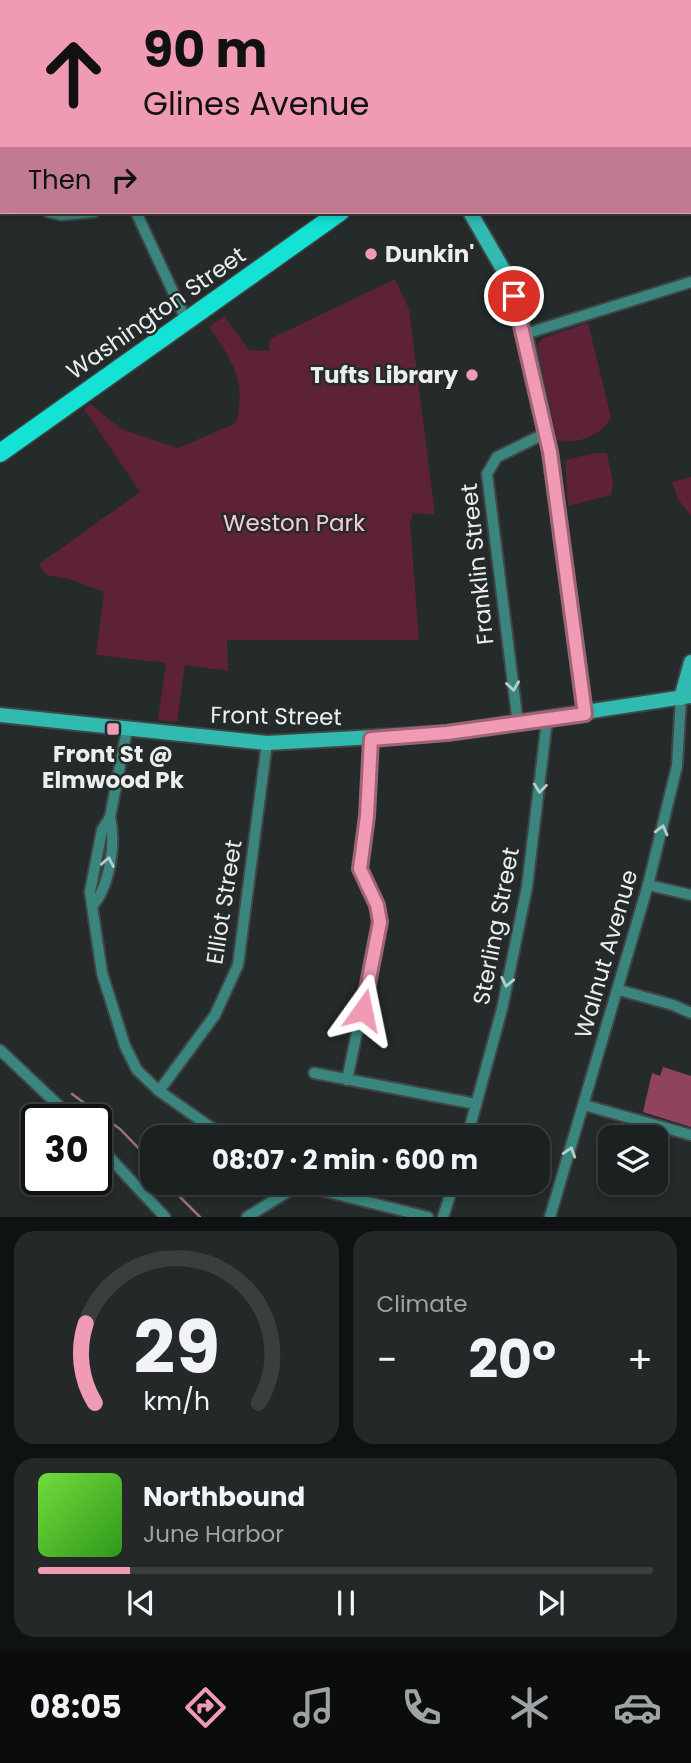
<!DOCTYPE html>
<meta charset="utf-8">
<style>
body{margin:0;font-family:Poppins,sans-serif;background:#242829;color:#f1f3f6;height:100vh;display:flex;flex-direction:column;font-size:26px;white-space:nowrap}
*{box-sizing:border-box;margin:0}
p{font-size:23px;color:#a0a3a5}
.icon{flex:none;width:38px;height:38px;fill:none;stroke:currentColor;stroke-width:2;stroke-linecap:round;stroke-linejoin:round}
.map{position:relative;height:1217px;overflow:hidden}
.details{display:flex;flex-direction:column;gap:14px;padding:14px;background:#0f1212;flex:1}
.details>*{flex:none}
.guide{position:absolute;left:0px;top:0px;width:691px;height:214px;box-shadow:0 4px 10px #0003,0 0 0 2px #393e3e;background:#f19ab4;color:#111;overflow:hidden}
.fabs{position:absolute;left:598px;top:1125px;display:grid;gap:14px}
.fabs a{display:grid;place-items:center;width:70px;height:70px;border-radius:14px;background:#1b2020;box-shadow:0 4px 10px #0003,0 0 0 2px #393e3e;font-size:35px}
.speed{position:absolute;left:21px;top:1104px;display:flex;gap:14px;font-size:35px;font-weight:700;text-align:center}
.speed>*{display:grid;place-content:center;width:91px;height:91px;border-radius:50%;background:#1b2020;box-shadow:0 4px 10px #0003,0 0 0 2px #393e3e;line-height:1}
.speed .limit{border:4px solid #111;border-radius:10px;background:#fff;color:#111}
.pin{position:absolute;display:grid;place-items:center;width:60px;height:60px;color:#fff;margin:-30px;border:4px solid #fff;border-radius:50%;box-shadow:0 2px 7px #0007}
.me{position:absolute;width:77px;margin:-38px;rotate:12deg;stroke-linejoin:round;filter:drop-shadow(0 0 5px #0008)}
.turn{display:flex;align-items:center;gap:24px;height:147px;padding:0 28px;font-size:32px}
.turn .icon{width:91px;height:91px;stroke-width:2.5}
.turn b{display:block;font-size:49px;line-height:60px}
.then{display:flex;align-items:center;height:66px;padding:0 28px;background:#0003;gap:14px;font-size:26px}
.big{font-size:52px;font-weight:700;line-height:1.1}
.details .widget{flex:1;display:flex;flex-direction:column;justify-content:center;gap:10px;min-width:0;padding:0 24px;border-radius:21px;background:#242829}
.details .dial{align-items:center;gap:0}
.dial svg{height:182px;overflow:visible;fill:none;stroke:#393e3e;stroke-width:7;stroke-linecap:round;text-anchor:middle}
.dial text{fill:#f1f3f6;stroke:none}
.song{display:flex;align-items:center;gap:21px}
.cover{width:84px;height:84px;border-radius:10px;background:linear-gradient(135deg,hsl(100 70% 55%),hsl(110 70% 35%))}
.played{height:7px;border-radius:4px;background:linear-gradient(90deg,#f19ab4 15%,#393e3e 15%)}
.keys{display:flex;justify-content:space-around;direction:ltr}
.heat{display:flex;justify-content:space-between;align-items:center;font-size:38px;direction:ltr}
.details .tiles{flex:1;display:grid;gap:14px;grid-template-columns:1fr 1fr}
.widget:last-child{grid-column:span 2}
.trip{position:absolute;left:140px;top:1125px;width:410px;height:70px;border-radius:21px;background:#1b2020;box-shadow:0 4px 10px #0003,0 0 0 2px #393e3e;font-weight:700;line-height:70px;text-align:center}
.menu{display:flex;height:112px;justify-content:space-around;align-items:center;background:#0b0d0d;color:#a0a3a5}
.menu .icon{width:49px;height:49px}
.menu .active{color:#f19ab4}
.menu b{font-size:32px;color:#f1f3f6}
.map>svg:first-child{display:block}
</style>
<div class="map">
<svg width="691" height="1217" viewBox="0 0 691 1217">
<rect width="100%" height="100%" fill="#242b2a"/>
<!-- green -->
<g fill="#5d2237">
<path d="M395 279 409 309 435 515 413 513 410 522 419 640H227L228 671 185 665 177 722 158 720 166 663 96 655 104 592 69 579 46 575 39 564 140 492 84 409 91 404 121 429 178 448 236 423C247 382 232 359 209 327L224 316 249 350 269 351 270 339Z"/>
<path d="M588 323 611 417C602 436 577 445 557 440L537 345 543 338Z"/>
<polygon points="596,453 607,453 613,483 611,495 568,506 565,460"/>
<polygon points="691,477 691,516 678,499 672,482"/>
</g>
<!-- forest -->
<polygon fill="#8f435d" points="663,1067 691,1076 691,1127 643,1112 652,1073 660,1076"/>
<g fill="none" stroke-linecap="round" stroke-linejoin="round">
<!-- stream -->
<g stroke="#a26f81" stroke-width="2.5">
<polyline points="72,1094 120,1129 152,1162"/>
<polyline points="166,1183 200,1217"/>
</g>
<!-- street casing -->
<g stroke="#404645" stroke-width="14">
<g id="street">
<polyline points="68,0 68,2"/>
<polyline points="667,2 667,0"/>
<polyline points="690,34 691,39"/>
<polyline points="690,136 691,135"/>
<polyline points="0,198 2,198"/>
<polyline points="48,212 61,215 94,212"/>
<polyline points="136,212 187,322"/>
<polyline points="525,334 691,282"/>
<polyline points="518,724 487,474 497,457 546,433"/>
<polyline points="127,730 110,817 102,830 90,892 102,973 125,1046 137,1070 159,1091"/>
<polyline points="648,885 691,895"/>
<path d="M94 904C110 884 116 843 110 817"/>
<polyline points="619,990 673,1005 691,1013"/>
<polyline points="0,1050 74,1120"/>
<polyline points="314,1073 476,1104"/>
<polyline points="347,1080 380,922 377,905 360,868 367,816 371,739"/>
<polyline points="584,1105 691,1135"/>
<polyline points="226,1138 159,1091 215,1015 238,965 267,743"/>
<polyline points="467,1138 502,1009 527,887 547,720"/>
<polyline points="96,1143 165,1217"/>
<polyline points="292,1183 428,1217"/>
<polyline points="247,1217 297,1186"/>
<polyline points="443,1217 454,1183"/>
<polyline points="550,1217 648,885 677,766 681,698"/>
</g>
</g>
<!-- secondary casing -->
<g stroke="#404645" stroke-width="18">
<g id="secondary">
<polyline points="402,0 402,2"/>
<polyline points="470,212 504,271 525,334 550,452 585,714"/>
<polyline points="681,698 691,662"/>
<polyline points="0,715 267,743 447,733 691,696"/>
</g>
</g>
<!-- primary casing -->
<g stroke="#404645" stroke-width="21">
<g id="primary">
<polyline points="690,13 691,12"/>
<polyline points="0,453 340,212"/>
</g>
</g>
<!-- street -->
<use href="#street" stroke="#3a857e" stroke-width="10"/>
<!-- secondary -->
<use href="#secondary" stroke="#31baaf" stroke-width="14"/>
<!-- primary -->
<use href="#primary" stroke="#13e2d5" stroke-width="18"/>
</g>
<!-- one-way arrows -->
<defs><path id="oneway-chevron" d="M-2-3.5L2.5 0L-2 3.5" fill="none" stroke-width="1.6" stroke-linecap="round" stroke-linejoin="round" transform="scale(1.75)"/></defs>
<g stroke="#b5cfcc">
<use href="#oneway-chevron" transform="translate(513 686) rotate(82)"/>
<use href="#oneway-chevron" transform="translate(540 788) rotate(96)"/>
<use href="#oneway-chevron" transform="translate(662 830) rotate(-76)"/>
<use href="#oneway-chevron" transform="translate(108 862) rotate(-79)"/>
<use href="#oneway-chevron" transform="translate(507 982) rotate(102)"/>
<use href="#oneway-chevron" transform="translate(570 1152) rotate(-73)"/>
</g>
<g fill="none" stroke-linecap="round" stroke-linejoin="round">
<!-- route casing -->
<g stroke="#9d6475" stroke-width="18">
<polyline id="route" points="363,1010 380,922 377,905 360,869 367,816 371,739 447,733 585,714 550,452 514,296"/>
</g>
<!-- route -->
<use href="#route" stroke="#f19ab4" stroke-width="12"/>
</g>
<!-- markers -->
<g fill="#f19ab4" stroke="#242b2a" stroke-width="2.5">
<circle cx="371" cy="254" r="7"/>
<circle cx="472" cy="375" r="7"/>
<rect x="106" y="722" width="14" height="14" rx="3.5"/>
</g>
<g text-anchor="middle" stroke-width="5" stroke-linejoin="round" paint-order="stroke">
<!-- poi labels -->
<g font-size="23" font-weight="bold" fill="#eaefee" stroke="#242b2a" text-anchor="start">
<text x="385" y="262">Dunkin'</text>
<text x="458" y="383" text-anchor="end">Tufts Library</text>
<text x="113" y="762" text-anchor="middle">Front St @<tspan x="113" dy="26">Elmwood Pk</tspan></text>
</g>
<!-- street labels -->
<g font-size="23" fill="#eaefee" stroke="#242b2a">
<text transform="translate(156 313) rotate(-35)" y="8">Washington Street</text>
<text transform="translate(477 564) rotate(-96)" y="8">Franklin Street</text>
<text transform="translate(276 716) rotate(1)" y="8">Front Street</text>
<text transform="translate(224 902) rotate(-81)" y="8">Elliot Street</text>
<text transform="translate(496 926) rotate(-79)" y="8">Sterling Street</text>
<text transform="translate(606 954) rotate(-74)" y="8">Walnut Avenue</text>
</g>
<!-- park labels -->
<g font-size="23" fill="#f8cad6" stroke="#242b2a">
<text x="294" y="531">Weston Park</text>
</g>
</g>
</svg>
<div class="fabs">
<a><svg class="icon" aria-label="layers" viewBox="0 0 24 24"><path d="M12 4l9 5-9 5-9-5zM3 14l9 5 9-5"/></svg></a>
</div>
<div class="speed"><div class="limit">30</div></div>
<div class="pin" style="left:514px;top:296px;background:#d93025"><svg class="icon" aria-label="arrive" viewBox="0 0 24 24"><path d="M6 21V4h12l-3 4 3 4H6"/></svg></div>
<svg class="me" style="left:363px;top:1010px" viewBox="-20 -20 40 40"><path d="M0-17L14 15 0 8-14 15z" fill="#f19ab4" stroke="#fff" stroke-width="4"/></svg>
<div class="trip">08:07 · 2 min · 600 m</div>
<div class="guide">
<div class="turn"><svg class="icon" aria-label="ahead" viewBox="0 0 24 24"><path d="M12 20V5M6 11l6-6 6 6"/></svg><div><b>90 m</b>Glines Avenue</div></div>
<div class="then">Then<svg class="icon" aria-label="right" viewBox="0 0 24 24"><path d="M7 20v-9h11M14 6l5 5-5 5"/></svg></div>
</div>
</div>
<section class="details">
<div class="tiles">
<div class="widget dial"><svg viewBox="0 0 100 80">
<path d="M14 69A42 42 0 1 1 86 69"/>
<path d="M14 69A42 42 0 0 1 10 34" stroke="#f19ab4"/>
<text x="50" y="56" font-size="32" font-weight="700">29</text>
<text x="50" y="72" font-size="11">km/h</text>
</svg></div>
<div class="widget"><p>Climate</p>
<div class="heat"><a>−</a><b class="big">20°</b><a>+</a></div>
</div>
<div class="widget">
<div class="song"><i class="cover"></i><div><b>Northbound</b><p>June Harbor</p></div></div>
<div class="played"></div>
<div class="keys"><svg class="icon" aria-label="previous" viewBox="0 0 24 24"><path d="M18 5L8 12l10 7zM5 5v14"/></svg><svg class="icon" aria-label="pause" viewBox="0 0 24 24"><path d="M8 5v14M16 5v14"/></svg><svg class="icon" aria-label="next" viewBox="0 0 24 24"><path d="M6 5l10 7-10 7zM19 5v14"/></svg></div>
</div>
</div>
</section>
<nav class="menu">
<b>08:05</b>
<svg class="icon active" aria-label="directions" viewBox="0 0 24 24"><path d="M12 3l9 9-9 9-9-9zM9 14v-3h6M13 9l2 2-2 2"/></svg>
<svg class="icon" aria-label="music" viewBox="0 0 24 24"><path d="M9 18V5l10-2v13"/><circle cx="6" cy="18" r="3"/><circle cx="16" cy="16" r="3"/></svg>
<svg class="icon" aria-label="phone" viewBox="0 0 24 24"><path d="M5 4h4l2 5-3 2q2 4 5 5l2-3 5 2v4C11 20 4 13 5 4z"/></svg>
<svg class="icon" aria-label="climate" viewBox="0 0 24 24"><path d="M12 3v18M4 7l16 10M4 17L20 7"/></svg>
<svg class="icon" aria-label="car" viewBox="0 0 24 24"><path d="M5 17H2v-5l4-1 3-4h7l3 4 3 1v5h-3M9 17h6M6 11h13"/><circle cx="7" cy="17" r="2"/><circle cx="17" cy="17" r="2"/></svg>
</nav>
